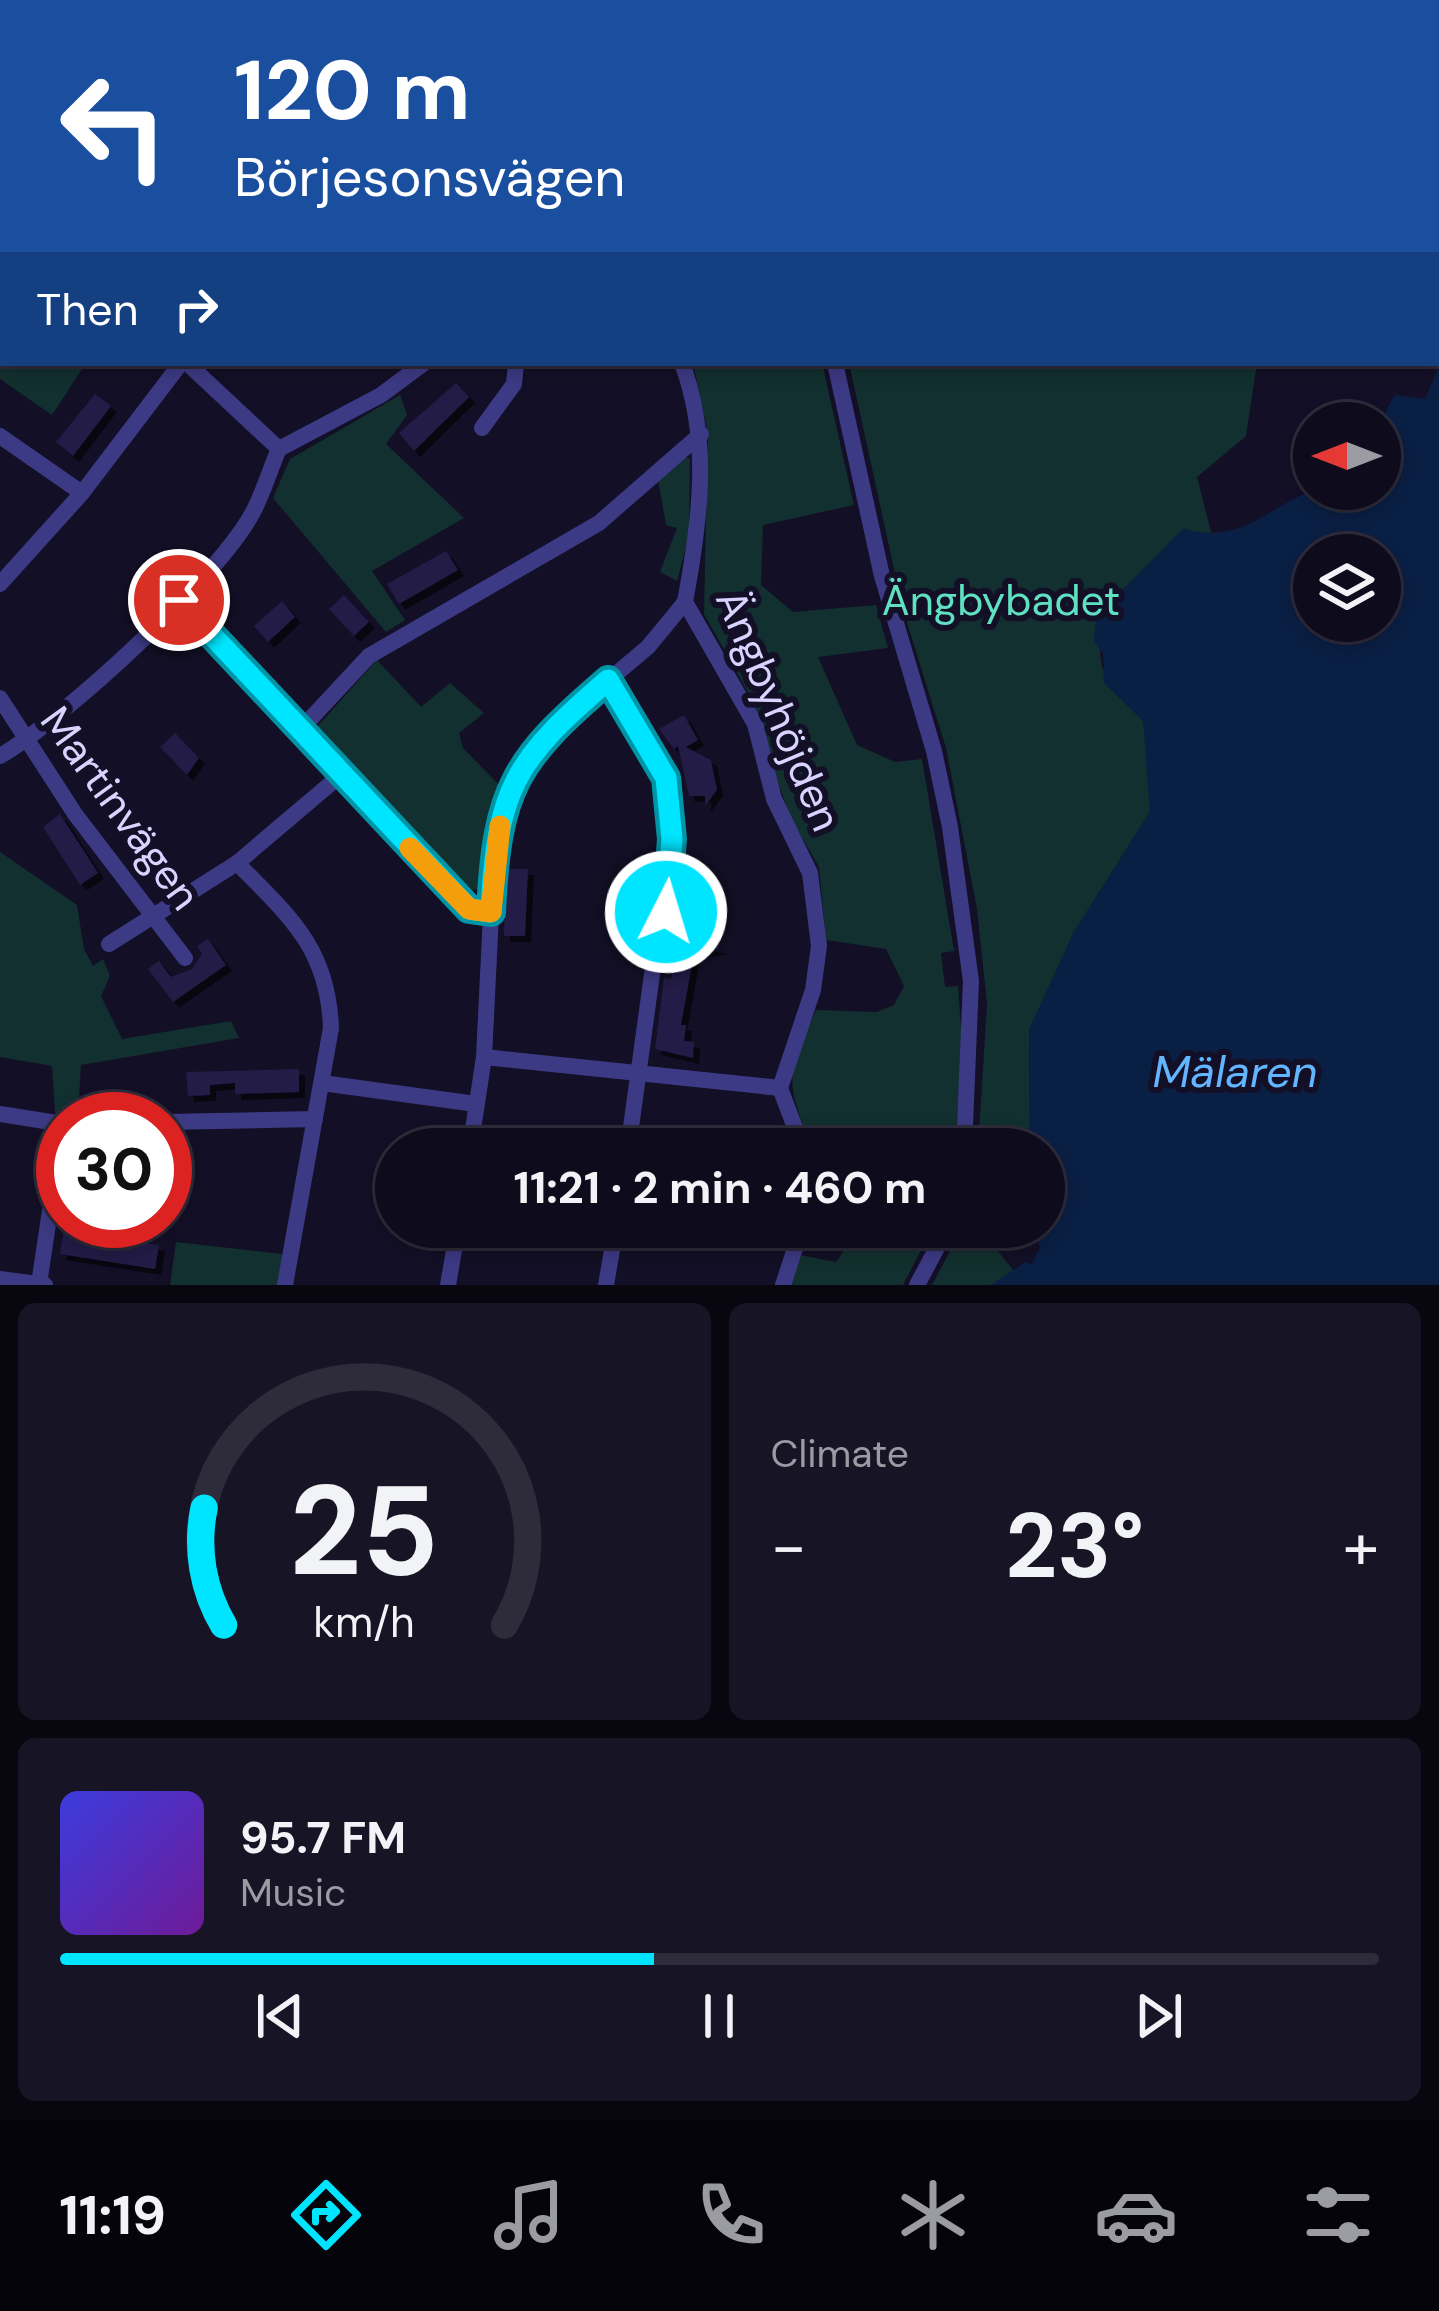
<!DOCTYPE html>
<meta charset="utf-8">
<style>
body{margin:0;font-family:"DM Sans",sans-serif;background:#171425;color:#f1f3f6;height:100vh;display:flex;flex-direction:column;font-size:45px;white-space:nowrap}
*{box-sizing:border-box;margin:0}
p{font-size:39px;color:#9b9ba3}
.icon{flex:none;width:66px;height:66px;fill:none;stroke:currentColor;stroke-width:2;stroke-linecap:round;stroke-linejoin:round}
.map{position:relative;height:1285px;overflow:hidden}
.drawer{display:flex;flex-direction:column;gap:18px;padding:18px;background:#08060f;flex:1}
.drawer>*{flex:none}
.banner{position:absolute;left:0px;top:0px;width:1440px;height:366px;box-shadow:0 6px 18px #0003,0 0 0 3px #2e2b3b;background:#1a4fa0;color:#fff;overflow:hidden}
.needle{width:78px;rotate:270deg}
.controls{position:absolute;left:1293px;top:402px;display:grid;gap:24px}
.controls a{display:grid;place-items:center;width:108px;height:108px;border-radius:50%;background:#0e0b1c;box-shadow:0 6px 18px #0003,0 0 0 3px #2e2b3b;font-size:60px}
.speed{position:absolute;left:36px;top:1092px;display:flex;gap:24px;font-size:60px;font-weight:700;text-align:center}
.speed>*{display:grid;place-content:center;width:156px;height:156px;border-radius:50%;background:#0e0b1c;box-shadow:0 6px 18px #0003,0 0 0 3px #2e2b3b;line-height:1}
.speed .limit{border:18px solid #d22;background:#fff;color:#111}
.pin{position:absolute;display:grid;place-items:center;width:102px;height:102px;color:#fff;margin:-51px;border:6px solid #fff;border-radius:50%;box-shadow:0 3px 12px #0007}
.me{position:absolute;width:132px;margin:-66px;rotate:5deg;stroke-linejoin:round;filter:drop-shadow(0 0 9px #0008)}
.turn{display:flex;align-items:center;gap:42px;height:252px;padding:0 36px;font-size:54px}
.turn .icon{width:156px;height:156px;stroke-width:2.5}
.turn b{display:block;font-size:84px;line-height:102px}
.then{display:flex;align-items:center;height:114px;padding:0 36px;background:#0003;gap:24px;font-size:45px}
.big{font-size:90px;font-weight:700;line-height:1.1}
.drawer .tile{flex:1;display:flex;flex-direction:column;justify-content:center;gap:18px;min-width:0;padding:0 42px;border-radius:18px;background:#171425}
.drawer .dial{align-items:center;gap:0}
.dial svg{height:312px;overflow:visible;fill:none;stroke:#2e2b3b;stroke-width:7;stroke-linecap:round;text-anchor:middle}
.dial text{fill:#f1f3f6;stroke:none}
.song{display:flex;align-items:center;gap:36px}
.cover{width:144px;height:144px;border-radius:18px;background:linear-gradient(135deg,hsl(240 70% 55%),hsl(280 70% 35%))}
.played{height:12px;border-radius:6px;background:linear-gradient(90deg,#00e5ff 45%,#2e2b3b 45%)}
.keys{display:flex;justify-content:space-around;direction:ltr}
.heat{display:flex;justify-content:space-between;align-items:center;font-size:66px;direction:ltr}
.drawer .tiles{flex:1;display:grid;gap:18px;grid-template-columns:1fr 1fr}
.tile:last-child{grid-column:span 2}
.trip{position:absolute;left:375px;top:1128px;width:690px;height:120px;border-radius:60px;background:#0e0b1c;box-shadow:0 6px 18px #0003,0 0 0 3px #2e2b3b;font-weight:700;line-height:120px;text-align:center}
.tab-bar{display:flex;height:192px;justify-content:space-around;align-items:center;background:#06040b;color:#9b9ba3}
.tab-bar .icon{width:84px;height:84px}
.tab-bar .current{color:#00e5ff}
.tab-bar b{font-size:54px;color:#f1f3f6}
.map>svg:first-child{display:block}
</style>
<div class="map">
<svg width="1439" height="1285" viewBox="0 0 1439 1285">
<defs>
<filter id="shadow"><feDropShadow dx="6" dy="6" stdDeviation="0" flood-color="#0009"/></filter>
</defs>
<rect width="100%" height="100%" fill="#130f26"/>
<!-- green -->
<g fill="#12302f">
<polygon points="821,0 1439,0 1439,187 1437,3"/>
<polygon points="0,267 3,363 86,363 52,415 0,379"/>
<path d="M693 363H822L854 505 763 525 761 585 793 612 876 605 888 648 818 657 857 745 895 762 922 759 954 951 941 953 945 987 958 986 962 1041 956 1136 910 1129 874 1149H811C786 1076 785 1081 816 1010L877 1012 894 1005 904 986 886 949 826 940 819 867 789 815 749 694 704 614 708 433Z"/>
<polygon points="849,363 1257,363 1246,436 1197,477 1212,536 1183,529 1096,617 1102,668 1143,721 1148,738 1150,812 1074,932 1029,1030 1030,1149 978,1149 987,1004 977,909 946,748 903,610"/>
<polygon points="400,395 407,415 386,444 464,518 372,571 405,620 386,632 273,498 290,459"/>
<polygon points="684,458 690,458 689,536 677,581 660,572 677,528 666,525 658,480"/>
<polygon points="377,660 421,707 450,683 484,713 459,733 463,748 501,787 488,830 481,890 463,889 317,734 316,728"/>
<polygon points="0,852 77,905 84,949 93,966 103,959 110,976 101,996 122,1039 231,1021 239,1038 81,1065 78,1114 55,1114 52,1066 0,1057"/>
<polygon points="861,1227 933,1227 903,1285 789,1285 800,1255 836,1262"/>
<polygon points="963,1227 978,1227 1014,1271 991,1285 932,1285"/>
<polygon points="176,1242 283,1254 277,1285 170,1285"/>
</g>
<!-- water -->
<path fill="#0a1f44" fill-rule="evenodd" d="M1439 366V1285H991L1025 1262 1032 1264 1040 1247 1033 1227H1044V1149H1030L1029 1030 1074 932 1150 812 1143 721 1104 683 1103 653 1094 641 1096 617 1183 529C1245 544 1262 510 1313 490 1331 484 1361 489 1380 489 1380 453 1374 424 1395 395L1425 399ZM1314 555H1380V621H1314Z"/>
<!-- building -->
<g fill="#241b47" filter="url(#shadow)">
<polygon points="456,383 469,397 414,451 399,433"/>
<polygon points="95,394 111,406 73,456 56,442"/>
<polygon points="446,551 458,570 399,604 387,584"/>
<polygon points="344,595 369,622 354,636 329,609"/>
<polygon points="282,601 295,617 268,642 254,626"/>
<polygon points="684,715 698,740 686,747 711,760 717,790 705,806 705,796 689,796 678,746 674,749 659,729"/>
<polygon points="175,733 199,758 187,775 160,747"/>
<polygon points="60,814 98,873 80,885 43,827"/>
<polygon points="506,869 528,869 525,936 504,936"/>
<polygon points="621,875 641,878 631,945 612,942"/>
<polygon points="681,927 688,928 687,941 721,948 687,954 693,959 681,1025 686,1025 684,1041 694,1042 693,1058 655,1049 664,978 671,979"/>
<polygon points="208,939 226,965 173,1002 148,969 159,961 171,977 192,969 202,954 197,946"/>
<polygon points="299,1069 299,1092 235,1094 235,1083 210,1085 210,1095 188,1096 186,1072"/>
<polygon points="64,1230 159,1245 155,1269 60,1254"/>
</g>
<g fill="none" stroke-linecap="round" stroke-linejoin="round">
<!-- minor -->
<g stroke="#3d3a85" stroke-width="16">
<polyline points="562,0 564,3"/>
<polyline points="676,0 678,3"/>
<polyline points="93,3 95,0"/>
<polyline points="276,3 278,0"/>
<polyline points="493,3 495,0"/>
<polyline points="805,3 806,0"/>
<polyline points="0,79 3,77"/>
<polyline points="0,114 3,124"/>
<polyline points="187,363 279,449"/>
<path d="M682 363C711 441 700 521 685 602L755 724 774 799 810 873 819 946 813 990 780 1088 803 1149"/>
<polyline points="835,363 882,576 934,751 950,827 971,981 964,1149"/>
<polyline points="482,428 514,384 516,363"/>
<polyline points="0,436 82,493"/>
<polyline points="0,584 82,493 181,363"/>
<polyline points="179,600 462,903 491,912"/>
<polyline points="608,679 666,778 672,839 666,912"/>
<polyline points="0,698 75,814 185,958"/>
<polyline points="301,729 369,656 599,523 701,434"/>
<path d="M0 756C64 719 222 574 254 510 264 491 270 469 279 449L381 395 424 363"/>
<path d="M237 863C290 917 328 948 331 1028L285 1285"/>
<polyline points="109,944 237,863 342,774"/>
<polyline points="484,1057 780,1088"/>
<polyline points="322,1083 476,1104"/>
<polyline points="0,1114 63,1124 39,1284"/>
<polyline points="165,1122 315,1119"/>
<polyline points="470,1149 484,1057 494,854 503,812 540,738 648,647 685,602"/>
<polyline points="628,1149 653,967"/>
<polyline points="0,1279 45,1285"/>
<polyline points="448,1285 458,1227"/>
<polyline points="606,1285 616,1227"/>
<polyline points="783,1285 802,1227"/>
<polyline points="917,1285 948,1227"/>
</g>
</g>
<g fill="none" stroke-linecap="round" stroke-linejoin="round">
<!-- route casing -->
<g stroke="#0095a6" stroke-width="30">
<path id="route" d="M179 600 469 909 491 912C497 787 515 760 608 680L666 778 672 839 666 912"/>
</g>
<!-- route -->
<use href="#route" stroke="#00e5ff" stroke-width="21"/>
<!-- slow -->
<polyline stroke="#f59e0b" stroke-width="21" points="410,848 469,909 491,912 500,826"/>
</g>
<g text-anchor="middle" stroke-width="12" stroke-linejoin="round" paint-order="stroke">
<!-- park labels -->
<g font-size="42" fill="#5fe0c0" stroke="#130f26">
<text x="1001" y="615">Ängbybadet</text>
</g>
<!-- street labels -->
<g font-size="42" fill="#d9d4ff" stroke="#130f26">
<text transform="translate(779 710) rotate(67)" y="15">Ängbyhöjden</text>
<text transform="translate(121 808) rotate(54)" y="15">Martinvägen</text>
</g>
<!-- water labels -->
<g font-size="45" font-style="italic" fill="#62b6ff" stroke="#130f26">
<text x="1235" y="1087">Mälaren</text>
</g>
</g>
</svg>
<div class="controls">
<a><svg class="needle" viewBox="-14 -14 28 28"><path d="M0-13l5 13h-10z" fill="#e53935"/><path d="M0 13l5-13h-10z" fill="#9b9ba3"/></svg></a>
<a><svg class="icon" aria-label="layers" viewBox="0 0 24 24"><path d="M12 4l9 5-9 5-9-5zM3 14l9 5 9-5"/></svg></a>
</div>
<div class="speed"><div class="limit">30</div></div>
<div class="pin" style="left:179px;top:600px;background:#d93025"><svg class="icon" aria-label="arrive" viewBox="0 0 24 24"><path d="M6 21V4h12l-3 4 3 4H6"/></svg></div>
<svg class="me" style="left:666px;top:912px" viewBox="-20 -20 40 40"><circle r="17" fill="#00e5ff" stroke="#fff" stroke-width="3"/><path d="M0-11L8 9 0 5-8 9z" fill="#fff"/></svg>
<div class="trip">11:21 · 2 min · 460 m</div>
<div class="banner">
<div class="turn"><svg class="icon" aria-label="left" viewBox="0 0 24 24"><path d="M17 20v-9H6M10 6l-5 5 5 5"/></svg><div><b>120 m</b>Börjesonsvägen</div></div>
<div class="then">Then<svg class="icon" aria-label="right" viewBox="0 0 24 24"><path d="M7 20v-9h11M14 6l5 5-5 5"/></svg></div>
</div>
</div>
<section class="drawer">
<div class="tiles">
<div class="tile dial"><svg viewBox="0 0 100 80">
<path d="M14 69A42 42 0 1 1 86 69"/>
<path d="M14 69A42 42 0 0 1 9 39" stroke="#00e5ff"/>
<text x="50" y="56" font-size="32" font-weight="700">25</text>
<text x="50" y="72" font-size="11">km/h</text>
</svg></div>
<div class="tile"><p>Climate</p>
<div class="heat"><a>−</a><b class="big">23°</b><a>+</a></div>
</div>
<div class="tile">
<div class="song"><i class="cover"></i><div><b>95.7 FM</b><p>Music</p></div></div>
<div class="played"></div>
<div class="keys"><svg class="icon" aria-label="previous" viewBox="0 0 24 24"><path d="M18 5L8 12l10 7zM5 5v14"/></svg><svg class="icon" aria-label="pause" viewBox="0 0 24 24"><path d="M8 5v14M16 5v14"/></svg><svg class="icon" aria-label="next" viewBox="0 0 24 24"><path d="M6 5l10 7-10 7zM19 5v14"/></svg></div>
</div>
</div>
</section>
<nav class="tab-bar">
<b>11:19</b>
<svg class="icon current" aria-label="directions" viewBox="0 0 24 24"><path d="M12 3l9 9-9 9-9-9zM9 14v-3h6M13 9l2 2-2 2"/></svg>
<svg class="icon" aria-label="music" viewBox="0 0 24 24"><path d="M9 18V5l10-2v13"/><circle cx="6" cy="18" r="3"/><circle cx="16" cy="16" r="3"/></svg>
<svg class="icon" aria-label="phone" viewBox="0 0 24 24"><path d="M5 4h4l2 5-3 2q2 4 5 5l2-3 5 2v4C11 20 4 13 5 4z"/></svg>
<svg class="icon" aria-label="climate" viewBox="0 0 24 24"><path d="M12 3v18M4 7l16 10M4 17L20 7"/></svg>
<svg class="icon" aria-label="car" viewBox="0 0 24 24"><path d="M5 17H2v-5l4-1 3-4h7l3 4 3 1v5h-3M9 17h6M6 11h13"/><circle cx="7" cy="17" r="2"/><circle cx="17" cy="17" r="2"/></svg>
<svg class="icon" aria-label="filters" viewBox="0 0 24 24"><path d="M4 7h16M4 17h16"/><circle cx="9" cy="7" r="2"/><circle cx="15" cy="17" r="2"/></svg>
</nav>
